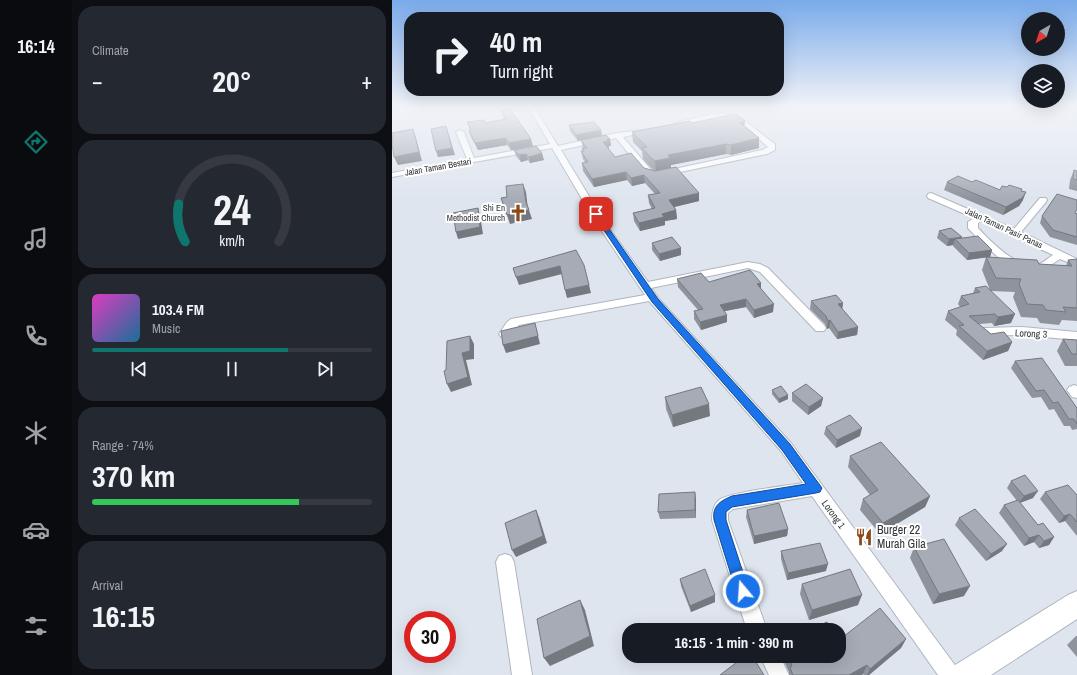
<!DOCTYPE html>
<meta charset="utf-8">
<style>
body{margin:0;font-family:"Archivo Narrow",sans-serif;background:#242831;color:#f1f3f6;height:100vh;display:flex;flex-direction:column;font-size:15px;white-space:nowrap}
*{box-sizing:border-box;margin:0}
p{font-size:13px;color:#9ea1a6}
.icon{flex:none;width:22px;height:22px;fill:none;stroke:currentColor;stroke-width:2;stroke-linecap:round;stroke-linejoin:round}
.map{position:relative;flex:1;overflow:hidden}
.panel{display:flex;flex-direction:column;gap:6px;padding:6px;background:#0d0f14;width:320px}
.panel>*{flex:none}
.guide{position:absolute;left:12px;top:12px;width:380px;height:84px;border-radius:16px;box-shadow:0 4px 16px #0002;background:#171b24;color:#f1f3f6;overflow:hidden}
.needle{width:26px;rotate:219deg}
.fabs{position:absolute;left:629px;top:12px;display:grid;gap:8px}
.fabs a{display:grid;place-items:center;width:44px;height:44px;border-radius:50%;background:#171b24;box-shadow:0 4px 16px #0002;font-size:20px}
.speed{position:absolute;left:12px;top:611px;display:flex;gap:8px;font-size:20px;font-weight:700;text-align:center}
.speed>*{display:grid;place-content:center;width:52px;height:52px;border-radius:50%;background:#171b24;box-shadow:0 4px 16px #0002;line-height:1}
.speed .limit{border:6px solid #d22;background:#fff;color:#111}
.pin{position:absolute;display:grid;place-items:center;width:34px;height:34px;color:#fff;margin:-17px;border-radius:8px;box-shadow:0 2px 6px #0006}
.me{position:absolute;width:44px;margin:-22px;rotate:342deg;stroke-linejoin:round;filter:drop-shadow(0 0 3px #0008)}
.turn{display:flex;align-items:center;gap:14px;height:84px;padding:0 20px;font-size:18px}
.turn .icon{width:52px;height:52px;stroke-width:2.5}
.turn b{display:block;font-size:28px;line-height:34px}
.big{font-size:30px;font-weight:800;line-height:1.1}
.panel .tile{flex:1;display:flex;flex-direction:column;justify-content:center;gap:6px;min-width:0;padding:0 14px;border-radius:16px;background:#242831}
.panel .dial{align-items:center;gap:0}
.dial svg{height:104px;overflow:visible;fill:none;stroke:#363941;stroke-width:7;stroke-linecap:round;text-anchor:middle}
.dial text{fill:#f1f3f6;stroke:none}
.song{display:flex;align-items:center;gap:12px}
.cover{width:48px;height:48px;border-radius:6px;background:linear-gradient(135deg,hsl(310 70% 55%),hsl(200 70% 35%))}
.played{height:4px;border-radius:2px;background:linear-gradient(90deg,#0f766e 70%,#363941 70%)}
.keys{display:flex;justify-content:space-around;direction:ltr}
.heat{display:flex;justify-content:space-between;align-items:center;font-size:22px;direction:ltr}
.charge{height:6px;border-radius:3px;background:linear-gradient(90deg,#34c759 74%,#363941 0)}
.trip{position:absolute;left:230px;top:623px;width:224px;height:40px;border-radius:16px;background:#171b24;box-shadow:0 4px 16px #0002;font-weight:800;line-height:40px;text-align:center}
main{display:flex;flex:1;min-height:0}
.tab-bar{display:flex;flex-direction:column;width:72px;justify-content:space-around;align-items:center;background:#090b0e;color:#9ea1a6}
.tab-bar .icon{width:28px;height:28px}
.tab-bar .current{color:#0f766e}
.tab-bar b{font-size:18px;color:#f1f3f6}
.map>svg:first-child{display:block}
</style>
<main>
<nav class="tab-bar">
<b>16:14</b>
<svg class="icon current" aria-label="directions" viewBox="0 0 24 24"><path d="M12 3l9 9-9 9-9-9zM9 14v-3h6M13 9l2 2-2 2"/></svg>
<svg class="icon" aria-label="music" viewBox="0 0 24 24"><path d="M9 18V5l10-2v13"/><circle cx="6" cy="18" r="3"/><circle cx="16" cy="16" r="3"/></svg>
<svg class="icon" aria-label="phone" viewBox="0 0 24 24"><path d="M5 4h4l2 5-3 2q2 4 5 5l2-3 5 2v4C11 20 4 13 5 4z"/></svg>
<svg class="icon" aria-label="climate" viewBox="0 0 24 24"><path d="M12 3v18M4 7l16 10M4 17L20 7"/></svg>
<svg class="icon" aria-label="car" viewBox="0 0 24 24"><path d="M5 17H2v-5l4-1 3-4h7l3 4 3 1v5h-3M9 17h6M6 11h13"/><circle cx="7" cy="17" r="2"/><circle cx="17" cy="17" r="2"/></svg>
<svg class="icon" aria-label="filters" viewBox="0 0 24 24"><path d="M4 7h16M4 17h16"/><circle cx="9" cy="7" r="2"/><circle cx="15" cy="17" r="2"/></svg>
</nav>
<section class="panel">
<div class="tile"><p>Climate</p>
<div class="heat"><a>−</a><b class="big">20°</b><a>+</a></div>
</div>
<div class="tile dial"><svg viewBox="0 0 100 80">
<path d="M14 69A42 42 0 1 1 86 69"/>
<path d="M14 69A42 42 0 0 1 9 40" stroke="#0f766e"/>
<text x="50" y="56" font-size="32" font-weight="700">24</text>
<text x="50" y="72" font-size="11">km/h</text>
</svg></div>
<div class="tile">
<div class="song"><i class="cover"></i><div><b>103.4 FM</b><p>Music</p></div></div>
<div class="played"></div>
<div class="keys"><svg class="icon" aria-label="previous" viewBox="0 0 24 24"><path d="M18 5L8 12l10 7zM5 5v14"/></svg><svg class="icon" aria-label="pause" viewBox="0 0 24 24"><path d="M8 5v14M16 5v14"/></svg><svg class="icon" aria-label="next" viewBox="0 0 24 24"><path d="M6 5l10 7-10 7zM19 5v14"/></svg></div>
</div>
<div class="tile"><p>Range · 74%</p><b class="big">370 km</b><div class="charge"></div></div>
<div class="tile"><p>Arrival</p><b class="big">16:15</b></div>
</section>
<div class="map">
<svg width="685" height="675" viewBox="0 0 685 675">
<rect width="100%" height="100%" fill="#dfe5ef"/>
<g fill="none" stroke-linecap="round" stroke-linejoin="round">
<!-- street casing -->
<g stroke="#b0b5bf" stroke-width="2">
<g id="street">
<path d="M135 105H141L166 146 225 133 258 129V131L231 137 260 171 264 173 370 150 376 147 343 119 339 118 324 119 282 126V124L284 123C300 119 333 108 348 117 360 125 371 136 383 144V150L375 154 264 177 254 175 224 138 169 150 212 221 256 282 356 262 368 264 376 268 432 325 434 328 432 331H424L368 272 356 268 259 288 267 299 399 443 565 668 568 675H546L420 496 341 509 336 513V520L375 630H355L320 520C320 513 321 505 327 500 338 492 394 486 411 483L389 451 257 301 127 325 117 337H109L107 334 115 322 119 319 253 295 203 221 160 148 0 177V173L75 159 64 132 68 130 72 132 82 158 158 144Z"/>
<path d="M539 193 622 229 648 198H654L655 200 654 202 629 232 685 259V266L668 259 654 268 644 271H636L623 268 606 257 590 243 576 228V222L582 218 536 198 535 196 536 194ZM589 221 661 255C656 258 651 263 645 265 625 269 598 241 586 228V223Z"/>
<polygon points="630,327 685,332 685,340 630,335 593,336 589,335 587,332 589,329 593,328"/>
<polygon points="682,385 685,386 685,398 680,397 675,390 677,387"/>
<polygon points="113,554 119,556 122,562 140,675 120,675 104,562 107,556"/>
<polygon points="368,656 388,656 397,675 377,675"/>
</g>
</g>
<!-- secondary casing -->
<g stroke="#b0b5bf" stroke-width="2">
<polygon id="secondary" points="685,591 685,619 599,675 559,675 563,665 676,595"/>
</g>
<!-- street -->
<use href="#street" fill="#fff" fill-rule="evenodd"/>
<!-- secondary -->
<use href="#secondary" fill="#fff" fill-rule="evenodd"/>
</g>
<!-- wall -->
<g fill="#8f939c">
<polygon points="109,111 141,146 119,150 115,145 86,150 79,137 77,131 78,130 75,122 93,123 112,119"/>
<polygon points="300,123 353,126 367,138 367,148 339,155 334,154 279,165 279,168 307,201 282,207 284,210 285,219 273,221 273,225 248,231 242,221 241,213 260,209 257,203 256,195 263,194 253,183 240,186 235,180 202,187 191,171 190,163 193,162 191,159 189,151 191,151 190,148 191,148 189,140 218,139 219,146 217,146 217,148 216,148 223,157 252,168 263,171 261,170 251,159 250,151 241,142 240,132"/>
<polygon points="177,125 209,130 210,136 186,141 178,131"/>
<polygon points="122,150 152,160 138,163 136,160 129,162 124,156"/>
<polygon points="682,170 685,171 685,191 677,189 678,180"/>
<polygon points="555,182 580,182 608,190 629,191 631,200 627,206 611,215 552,190"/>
<polygon points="684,213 685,214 685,245 658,237 648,223 650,216"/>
<polygon points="547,231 570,237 569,238 600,250 598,257 596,257 647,264 674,266 676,260 685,259 685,321 670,320 667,325 648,323 645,318 629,317 621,297 623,292 599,291 619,323 602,326 600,323 587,324 599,334 620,342 616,351 591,360 564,335 565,330 553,320 556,311 568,307 566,304 569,296 581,293 583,288 598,290 590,270 594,257 575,260 561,246 561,245 555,246 545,238"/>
<polygon points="260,243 289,248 289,255 268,261 260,250"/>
<polygon points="285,279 317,282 369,283 369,289 381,312 362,318 354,307 333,311 335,322 309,330 302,319 302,311 306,310 286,287"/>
<polygon points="419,301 451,303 450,309 466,327 465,335 445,339 437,328 435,329 433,324 418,309"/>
<polygon points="671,339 685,340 685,366 673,366 665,351"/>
<polygon points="623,361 685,408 685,429 680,430 678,426 672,426 662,409 657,410 649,397 640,398 619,368"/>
<polygon points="380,390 396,395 396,399 387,403 380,394"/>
<polygon points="400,393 431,398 429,406 416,415 400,401"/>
<polygon points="273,397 318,416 281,427 274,409"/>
<polygon points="434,427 468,436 444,448 432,434"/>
<polygon points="458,456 538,496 533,507 488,534 468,510 471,499 478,495 456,467"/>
<polygon points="619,481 641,498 628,503 646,525 662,537 657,545 647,548 642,542 632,546 607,513 612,505 625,501 615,488"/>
<polygon points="653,492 685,495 685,536 673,521 667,523 648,499"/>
<polygon points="304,499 304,518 268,519 266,512"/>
<polygon points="355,510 396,529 395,536 362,544 354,517"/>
<polygon points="567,518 610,551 594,561 563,525"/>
<polygon points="522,547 572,596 541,604 518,558"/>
<polygon points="389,551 434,571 395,580 389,559"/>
<polygon points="288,579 323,602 299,612 289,586"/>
<polygon points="410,584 466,605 417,620 408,594"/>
<polygon points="684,636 685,636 685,657 675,645"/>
<polygon points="514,639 509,648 477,675 472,675 471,674 470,675 397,675 397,672 390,656 447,656"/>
</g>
<!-- shaded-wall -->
<g fill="#74787f">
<polygon points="353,121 352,131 347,122"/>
<polygon points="54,126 63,155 46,157 44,151"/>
<polygon points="21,129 24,138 30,161 6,165 2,157"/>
<polygon points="209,130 210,136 186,141 184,135"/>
<polygon points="113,138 115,145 86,150 83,143"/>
<polygon points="367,138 367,148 339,155 339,145"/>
<polygon points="139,139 141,146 119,150 117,143"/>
<polygon points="215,139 218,139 219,146 217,146 217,148 213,149 211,142"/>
<polygon points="334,144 334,154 279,165 279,168 264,171 263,161 276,155"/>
<polygon points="150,153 152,160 138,163 137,157"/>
<polygon points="134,154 136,160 129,162 127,155"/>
<polygon points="234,172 235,180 202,187 200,179"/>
<polygon points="252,175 253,183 240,186 239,178"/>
<polygon points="131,184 134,192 136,210 137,210 140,219 118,224 115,215 134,202"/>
<polygon points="634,192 631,200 627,206 611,215 614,207"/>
<polygon points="307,193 307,201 278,208 277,200"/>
<polygon points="86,208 88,215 91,234 66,239 64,232"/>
<polygon points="284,210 285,219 273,221 273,225 248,231 247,223 270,214"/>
<polygon points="570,237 568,243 563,239 561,245 555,246 557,239"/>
<polygon points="289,248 289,255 268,261 267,254"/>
<polygon points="600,250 598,257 575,260 577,253"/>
<polygon points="168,266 170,274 127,285 124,277"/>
<polygon points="369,283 369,290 365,284"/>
<polygon points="197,285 199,293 175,298 173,290"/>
<polygon points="354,299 354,307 328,312 328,305"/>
<polygon points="451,303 450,311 446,304"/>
<polygon points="382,304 381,312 362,318 362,310"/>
<polygon points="623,314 619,323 602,326 606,317"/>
<polygon points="335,315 335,322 309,330 308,322"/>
<polygon points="438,320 437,328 435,329 436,321"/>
<polygon points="143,323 148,344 114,353 111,345"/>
<polygon points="466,327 465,335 445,339 446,332"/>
<polygon points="78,336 82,344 82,359 74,360 80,385 59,392 55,384"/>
<polygon points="620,342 616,351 591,360 595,351"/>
<polygon points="396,395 396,399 387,403 387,399"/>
<polygon points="431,398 429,406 416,415 417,407"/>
<polygon points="317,404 318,416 281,427 280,415"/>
<polygon points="470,428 468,436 444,448 445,440"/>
<polygon points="646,491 641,498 627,503 632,496"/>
<polygon points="303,492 304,499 304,518 303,510"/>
<polygon points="538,496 533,507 488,534 491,523"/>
<polygon points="144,510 147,517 155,543 124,557 120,550"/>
<polygon points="678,514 673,521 667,523 672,516"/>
<polygon points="396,529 395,536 362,544 362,536"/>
<polygon points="647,535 642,542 632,546 637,538"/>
<polygon points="662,537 657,545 647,548 652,541"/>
<polygon points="615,544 610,551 594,561 599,554"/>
<polygon points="436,564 434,571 395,580 396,573"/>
<polygon points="578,586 572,596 541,604 547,594"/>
<polygon points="323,595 323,602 299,612 298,606"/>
<polygon points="470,595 466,605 417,620 420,610"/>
<polygon points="188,600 193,610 202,646 158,666 152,658"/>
<polygon points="514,639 509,648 477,675 475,675 478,669"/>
<polygon points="475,665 471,674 470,675 457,675"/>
</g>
<!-- building -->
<g fill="#a6abb5" stroke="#74787f">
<polygon points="118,109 139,139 117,143 113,138 83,143 77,131 79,130 75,122 92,120 93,123 115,119 109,111"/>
<polygon points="343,114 353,121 347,122 367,138 339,145 334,144 276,155 278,158 263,161 260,159 250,148 255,147 240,132 298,121 300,123"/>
<polygon points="202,122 209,130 184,135 177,125"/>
<polygon points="54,126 60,148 44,151 39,129"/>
<polygon points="21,129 27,152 2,157 0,143 1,143 0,133"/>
<polygon points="214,135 218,139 215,139 216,141 211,142 223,157 239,153 252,168 263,171 284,167 307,193 277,200 284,210 270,214 272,217 247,223 241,213 263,208 256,195 268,193 252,175 239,178 234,172 200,179 190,163 196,162 189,151 192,151 190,148 195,148 189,140"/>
<polygon points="144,146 150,153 137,157 134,154 127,155 122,150"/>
<polygon points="682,170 685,171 685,180 681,179"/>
<polygon points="566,176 580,182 584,180 608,190 610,186 615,187 617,185 630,189 629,191 634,192 630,198 614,207 555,182"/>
<polygon points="131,184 134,202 137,210 115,215 109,198 115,197 114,186"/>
<polygon points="665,194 685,200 685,209 683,213 685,214 685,237 661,230 650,216"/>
<polygon points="86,208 88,227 64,232 61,213"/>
<polygon points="559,228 570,237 557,239 547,231"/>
<polygon points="586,236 600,250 577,253 563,239"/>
<polygon points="280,237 289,248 267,254 260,243"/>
<polygon points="184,250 192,265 197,285 173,290 168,266 124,277 121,268"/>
<polygon points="594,257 645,260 647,264 680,266 676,260 685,259 685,308 671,307 674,312 654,310 651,305 635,304 627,284 629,279 604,278"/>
<polygon points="358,270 369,283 365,284 382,304 362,310 354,299 328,305 335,315 308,322 302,311 311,309 285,279 309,273 317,282"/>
<polygon points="594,286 623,314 606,317 603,314 577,316 599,334 612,332 620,342 595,351 567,326 572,325 556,311 577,304 569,296 588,292 583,288"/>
<polygon points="444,295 451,303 446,304 466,327 446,332 438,320 436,321 434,316 419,301"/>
<polygon points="143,323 146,336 111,345 109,331"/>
<polygon points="78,336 78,351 70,353 76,377 55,384 52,371 54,370 55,341"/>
<polygon points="671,339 685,340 685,354 680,354"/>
<polygon points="650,358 685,408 685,423 684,423 682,419 677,419 666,402 661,403 652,390 644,391 623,361"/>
<polygon points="414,384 431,398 417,407 400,393"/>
<polygon points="389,386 396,395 387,399 380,390"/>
<polygon points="309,387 317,404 280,415 273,397"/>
<polygon points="458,415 470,428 445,440 434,427"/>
<polygon points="489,442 538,496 491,523 471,499 486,490 458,456"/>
<polygon points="633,475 646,491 632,496 619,481"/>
<polygon points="676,485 685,495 685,522 678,514 672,516 653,492"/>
<polygon points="303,492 303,510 266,512 267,494"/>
<polygon points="626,500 646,525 651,523 662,537 652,541 647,535 637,538 612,505"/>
<polygon points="387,503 396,529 362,536 355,510"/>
<polygon points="583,509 615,544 599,554 567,518"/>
<polygon points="144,510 151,536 120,550 113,523"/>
<polygon points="552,539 578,586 547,594 522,547"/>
<polygon points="428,543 436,564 396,573 389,551"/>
<polygon points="313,569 323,595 298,606 288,579"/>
<polygon points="458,569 470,595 420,610 410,584"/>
<polygon points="188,600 198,636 152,658 145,619"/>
<polygon points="488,608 514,639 478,669 475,665 457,675 401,675 398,668 400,666 396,656 447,656 447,640"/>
<polygon points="435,622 439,630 417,630"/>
<polygon points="353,656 360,656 372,675 328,675"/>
</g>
<!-- sky -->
<linearGradient id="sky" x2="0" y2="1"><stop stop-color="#79aaea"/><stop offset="0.53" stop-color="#f1f3f8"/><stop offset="1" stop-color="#f1f3f8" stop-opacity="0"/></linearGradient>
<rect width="685" height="200" fill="url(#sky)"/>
<!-- route -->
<path fill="#1a73e8" stroke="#114b97" d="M204 212 206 213 266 299 398 444 430 488 428 492 424 493 340 507 334 512V520L357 591 355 596 351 598 346 596 344 591 322 520C320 506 328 501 340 496L414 484 390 450 260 302 201 214Z"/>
<!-- icons -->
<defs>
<g id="church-bare" transform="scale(1.38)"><path d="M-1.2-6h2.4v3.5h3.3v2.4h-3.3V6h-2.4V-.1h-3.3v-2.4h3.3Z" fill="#8c4a18" stroke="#fff" stroke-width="2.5" paint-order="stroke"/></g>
<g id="restaurant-bare" transform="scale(1.38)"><path d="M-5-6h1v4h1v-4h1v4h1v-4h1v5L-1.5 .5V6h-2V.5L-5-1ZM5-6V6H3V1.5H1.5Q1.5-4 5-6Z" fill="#8c4a18" stroke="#fff" stroke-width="2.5" paint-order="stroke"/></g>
</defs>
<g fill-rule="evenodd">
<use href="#church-bare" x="126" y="213"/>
<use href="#restaurant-bare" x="472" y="537"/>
</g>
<g text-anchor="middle" stroke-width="4" stroke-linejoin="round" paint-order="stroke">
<!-- far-street labels -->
<g font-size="9" fill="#313337" stroke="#fff">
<text transform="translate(46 167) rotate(-10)" y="3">Jalan Taman Bestari</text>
<text transform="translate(612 228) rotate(25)" y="3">Jalan Taman Pasir Panas</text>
</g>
<!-- far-poi labels -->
<g font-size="9" fill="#313337" stroke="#fff" text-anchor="end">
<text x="113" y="211">Shi En<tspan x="113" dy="10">Methodist Church</tspan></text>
</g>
<!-- street labels -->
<g font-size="10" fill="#313337" stroke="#fff">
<text transform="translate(639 333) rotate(3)" y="4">Lorong 3</text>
<text transform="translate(442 514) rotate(54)" y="4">Lorong 1</text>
</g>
<!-- near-poi labels -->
<g font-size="12" fill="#313337" stroke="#fff" text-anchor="start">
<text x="485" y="534">Burger 22<tspan x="485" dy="14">Murah Gila</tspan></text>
</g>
</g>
</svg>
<div class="fabs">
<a><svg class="needle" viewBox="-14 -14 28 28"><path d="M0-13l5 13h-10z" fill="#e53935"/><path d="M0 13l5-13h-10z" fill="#9ea1a6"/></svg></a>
<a><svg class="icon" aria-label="layers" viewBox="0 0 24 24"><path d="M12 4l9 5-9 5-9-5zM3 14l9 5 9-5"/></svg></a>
</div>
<div class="speed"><div class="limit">30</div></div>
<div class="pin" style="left:204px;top:214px;background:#d93025"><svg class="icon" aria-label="arrive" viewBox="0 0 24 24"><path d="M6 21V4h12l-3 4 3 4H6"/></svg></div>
<svg class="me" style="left:351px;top:591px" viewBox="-20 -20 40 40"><circle r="17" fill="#1a73e8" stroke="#fff" stroke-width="3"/><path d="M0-11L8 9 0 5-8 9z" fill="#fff"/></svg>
<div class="trip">16:15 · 1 min · 390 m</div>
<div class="guide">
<div class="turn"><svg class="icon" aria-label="right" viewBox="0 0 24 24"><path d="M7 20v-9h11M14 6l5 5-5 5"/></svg><div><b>40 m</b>Turn right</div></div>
</div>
</div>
</main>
